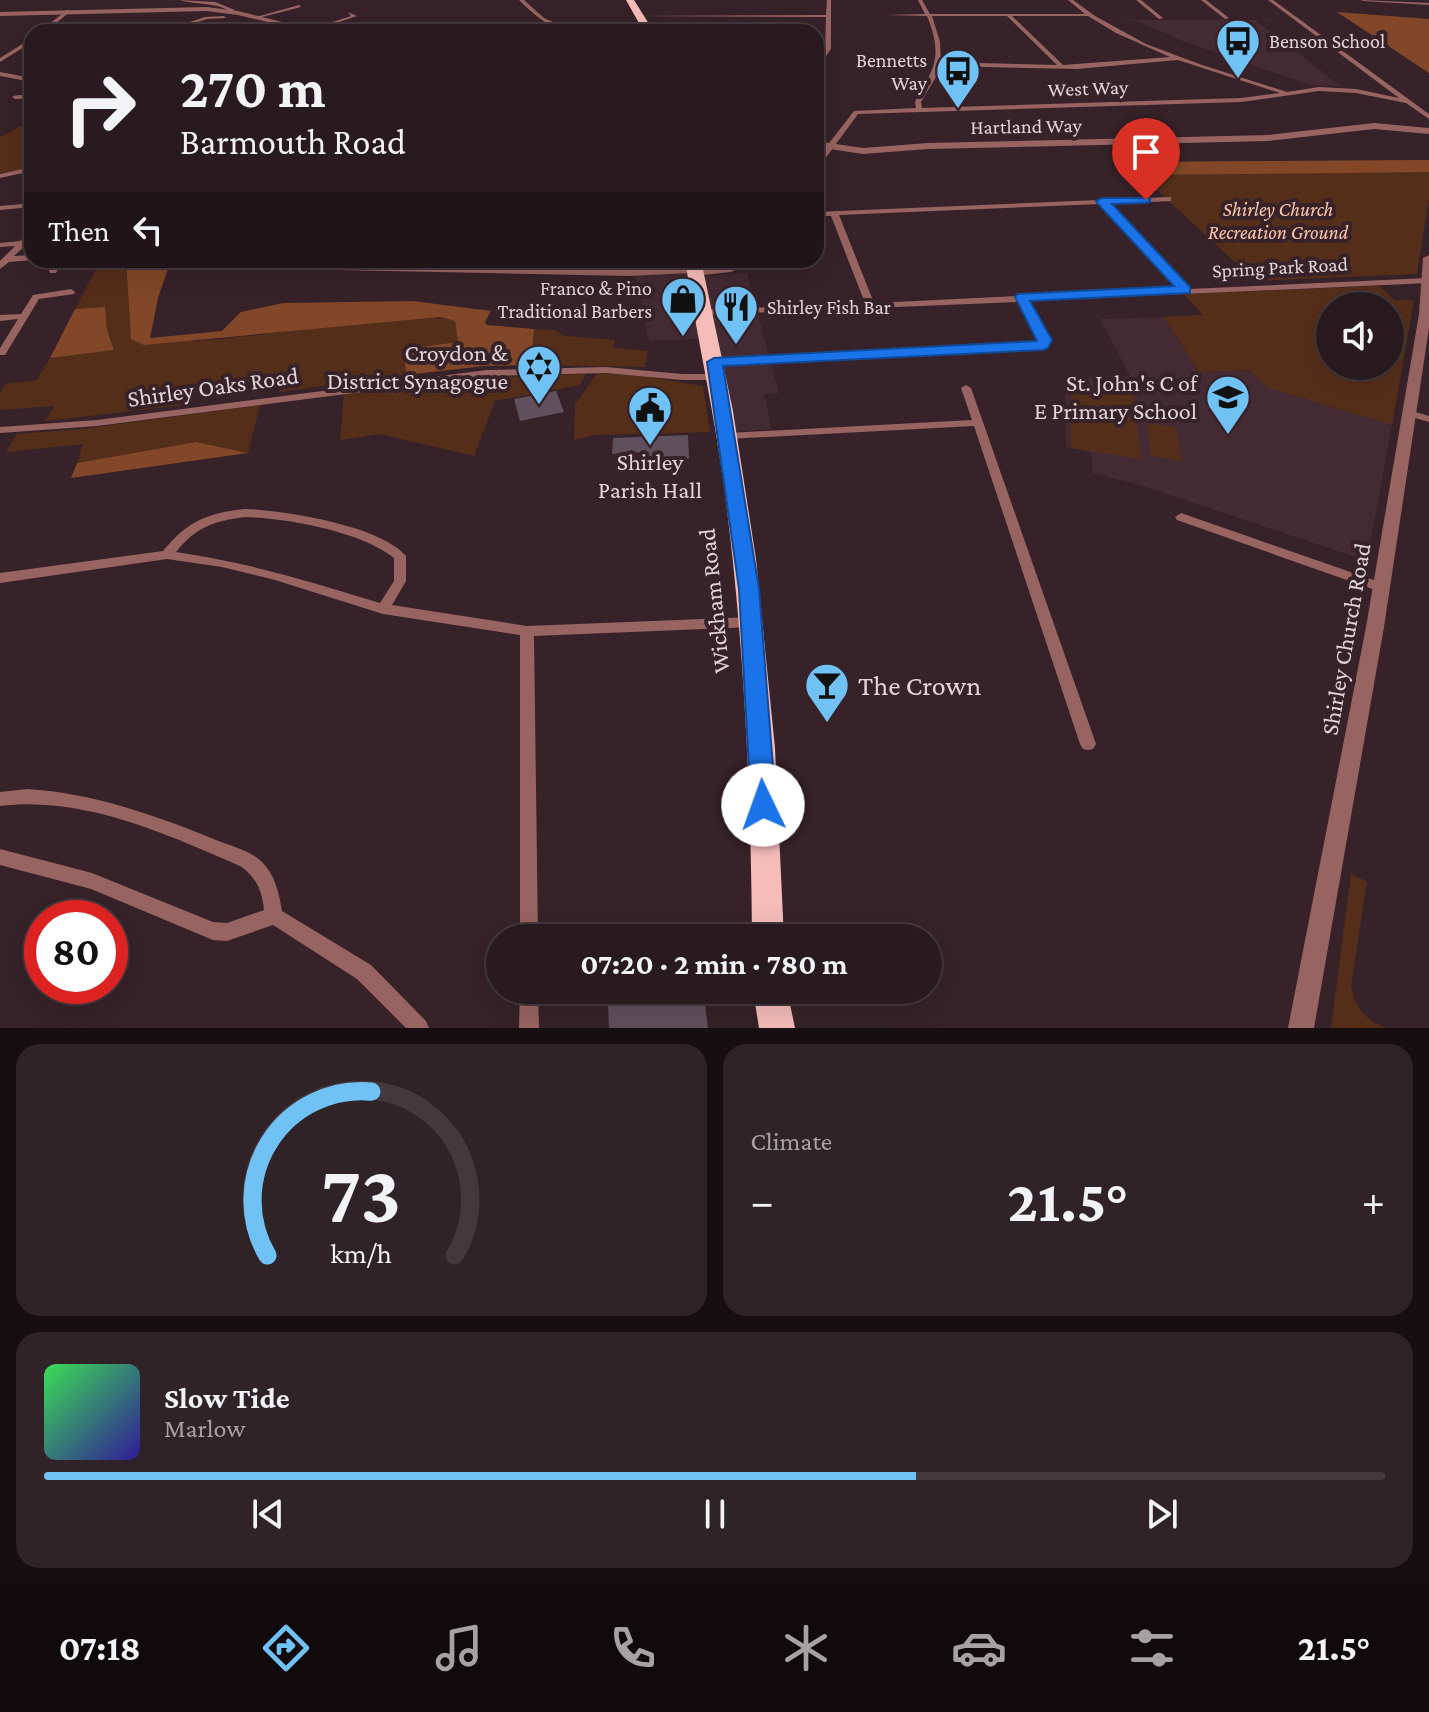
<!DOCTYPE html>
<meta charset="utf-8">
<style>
body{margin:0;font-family:"Crimson Pro",serif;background:#302327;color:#f1f3f6;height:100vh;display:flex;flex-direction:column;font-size:30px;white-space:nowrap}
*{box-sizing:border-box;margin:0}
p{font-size:26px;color:#a5a1a4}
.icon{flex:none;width:44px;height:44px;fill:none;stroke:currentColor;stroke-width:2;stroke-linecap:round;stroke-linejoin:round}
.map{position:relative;height:1028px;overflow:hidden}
.side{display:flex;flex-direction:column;gap:16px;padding:16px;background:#160e10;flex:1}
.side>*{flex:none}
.top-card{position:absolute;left:24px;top:24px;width:800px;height:244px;border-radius:24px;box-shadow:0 8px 32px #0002,0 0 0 2px #44383c;background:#281a1e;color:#f1f3f6;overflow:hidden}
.tools{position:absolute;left:1316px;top:292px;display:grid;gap:16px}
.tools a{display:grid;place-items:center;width:88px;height:88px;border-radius:50%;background:#281a1e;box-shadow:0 8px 32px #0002,0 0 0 2px #44383c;font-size:40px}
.speed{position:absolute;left:24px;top:900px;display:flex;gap:16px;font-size:40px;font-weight:700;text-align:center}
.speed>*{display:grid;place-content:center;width:104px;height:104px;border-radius:50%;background:#281a1e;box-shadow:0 8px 32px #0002,0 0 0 2px #44383c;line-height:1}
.speed .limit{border:12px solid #d22;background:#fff;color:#111}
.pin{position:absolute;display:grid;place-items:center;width:68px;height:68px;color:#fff;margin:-82px -34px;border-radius:50% 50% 50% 0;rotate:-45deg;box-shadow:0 0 8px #0007}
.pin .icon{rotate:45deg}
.me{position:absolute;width:88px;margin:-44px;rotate:357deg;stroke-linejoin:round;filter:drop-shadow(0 0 6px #0008)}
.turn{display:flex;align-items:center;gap:28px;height:168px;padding:0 24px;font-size:36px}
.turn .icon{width:104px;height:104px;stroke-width:2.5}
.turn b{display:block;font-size:56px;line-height:68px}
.then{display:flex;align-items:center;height:76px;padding:0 24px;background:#0003;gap:16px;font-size:30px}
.big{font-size:60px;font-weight:700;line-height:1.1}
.side .card{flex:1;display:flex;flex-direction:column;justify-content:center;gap:12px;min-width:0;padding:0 28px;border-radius:24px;background:#302327}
.side .dial{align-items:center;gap:0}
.dial svg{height:208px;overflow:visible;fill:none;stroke:#44383c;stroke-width:7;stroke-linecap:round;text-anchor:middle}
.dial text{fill:#f1f3f6;stroke:none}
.song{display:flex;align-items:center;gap:24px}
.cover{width:96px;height:96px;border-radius:12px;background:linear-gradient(135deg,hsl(130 70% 55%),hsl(250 70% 35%))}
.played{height:8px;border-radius:4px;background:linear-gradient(90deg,#70c1f4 65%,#44383c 65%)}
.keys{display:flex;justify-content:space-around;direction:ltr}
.heat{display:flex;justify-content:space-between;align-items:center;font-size:44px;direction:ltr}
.side .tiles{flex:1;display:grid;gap:16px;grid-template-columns:1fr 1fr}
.card:last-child{grid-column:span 2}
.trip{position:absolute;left:486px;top:924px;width:456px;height:80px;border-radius:40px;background:#281a1e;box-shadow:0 8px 32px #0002,0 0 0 2px #44383c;font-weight:700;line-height:80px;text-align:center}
.menu{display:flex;height:128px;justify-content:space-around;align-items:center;background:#100a0c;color:#a5a1a4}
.menu .icon{width:56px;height:56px}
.menu .current{color:#70c1f4}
.menu b{font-size:36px;color:#f1f3f6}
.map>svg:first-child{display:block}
</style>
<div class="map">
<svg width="1429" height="1028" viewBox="0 0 1429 1028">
<rect width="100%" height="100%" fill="#362228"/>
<!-- built -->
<g fill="#442a32">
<polygon points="1109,20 1292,20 1256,21 1341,86 1310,85 1185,42 1136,21"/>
<polygon points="632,260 699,260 702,276 747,273 779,393 765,394 771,429 734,431 716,338 649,341 636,278 630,268"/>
<polygon points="1164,317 1199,372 1251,370 1268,388 1392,425 1367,561 1146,487 1093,473 1091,452 1066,447 1065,378 1130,376 1100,319"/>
</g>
<!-- green -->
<g fill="#552e1a" fill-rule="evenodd">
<polygon points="32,120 32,168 0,173 0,137"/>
<polygon points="1429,160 1429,198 1417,274 1255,281 1127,162"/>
<path d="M101 260H126L131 339C203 347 284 330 357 323 388 320 425 313 455 321L458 342 404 349 406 375 279 392 282 373 257 376 245 384 189 391 184 405 45 421 54 406 0 410V393L5 384 37 380 50 358 114 350 107 330 105 307 75 309Z"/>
<path d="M1379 286 1395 300H1414L1392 425 1268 388 1250 370 1199 372 1164 317 1203 315 1184 294ZM1330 306H1390V366H1330Z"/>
<polygon points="534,329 554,330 565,336 615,340 613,348 648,351 645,367 531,365"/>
<polygon points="597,373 644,376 703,386 710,432 596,435 574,440 575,405"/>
<polygon points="586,374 580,385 495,401 474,456 380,434 340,440 344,394 474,378"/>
<polygon points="1071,386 1134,395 1141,459 1071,448"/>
<polygon points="260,405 248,453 196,442 77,463 83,444 6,452 17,434 83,429"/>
<polygon points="1147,423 1176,427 1182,461 1151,456"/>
<path d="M1351 874 1367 882 1351 986C1356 1008 1365 1020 1386 1028H1331Z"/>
</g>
<!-- forest -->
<g fill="#814728">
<polygon points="1337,12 1429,19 1429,73"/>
<polygon points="1429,160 1429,172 1141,175 1127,162"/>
<polygon points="126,260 171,260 158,298 150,338 222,331 241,312 283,303 413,301 491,311 485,322 487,325 534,329 531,365 484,366 406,375 404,349 458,342 455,321 440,317 144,345 131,339"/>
<polygon points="105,307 107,330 114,350 50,358 75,309"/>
<polygon points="196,442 248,453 71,478 77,463"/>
</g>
<!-- building -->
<g fill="#604f5c">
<polygon points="556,391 564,412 520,421 514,399"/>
<polygon points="688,435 689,459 647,460 647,452 612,454 613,438"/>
<polygon points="624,990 703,990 708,1028 609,1028 608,1006 625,1004"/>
</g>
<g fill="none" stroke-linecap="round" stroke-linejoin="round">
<!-- minor -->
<g fill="#986461" fill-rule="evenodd">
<path d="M179 0 215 2 235 10 230 12C218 2 195 5 179 0Z"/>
<path d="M519 0H524L544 18 576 32C553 32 534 15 519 0Z"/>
<polygon points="827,0 831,0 831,49 816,71 816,64 825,49 826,17 638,16 826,15"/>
<path d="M918 0H922L930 14H1085L1068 0H1073L1095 16 1146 44 1202 65 1287 92 1319 87 1356 89 1399 98 1268 0H1273L1429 114V119L1406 103 1356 93 1319 91 1241 102 858 114 819 167H816V160L854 111 916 108 915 102C935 67 943 56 927 16L885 15 925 14ZM932 16H1007L1057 65 941 62 940 42ZM1012 16H1088L1116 33 1170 57 1063 65ZM1178 60 1280 93 1241 98 922 108 921 102 936 77 940 66 1077 69Z"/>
<polygon points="1136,0 1141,0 1163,18 1159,19"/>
<polygon points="1201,0 1206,0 1229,18 1225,19"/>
<polygon points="1361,0 1429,3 1429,5 1363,1"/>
<polygon points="299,5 301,7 258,18 256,17"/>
<polygon points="67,10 71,11 45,32 39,32"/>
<polygon points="348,12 357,16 313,31 308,30 351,16"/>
<polygon points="224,16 226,18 207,19 167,32 159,32 205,17"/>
<polygon points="422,25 445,31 446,32 420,28"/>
<polygon points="32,38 32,42 0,62 0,58"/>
<polygon points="0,72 32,78 32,82 0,76"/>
<path d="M32 93V98L15 99 12 97C16 94 25 96 32 93Z"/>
<polygon points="32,167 32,171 0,178 0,174"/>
<path d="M1168 197H1171V201L1109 204 1189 289 1428 278 1429 283 1028 301 1050 340 1046 347 714 365 709 362 714 359 1039 342 1040 340 1019 302 698 315V311L701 310 865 303 831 216H816V212ZM1101 204 1179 289 1025 296 1021 294 1017 296 874 303 839 215Z"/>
<polygon points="32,203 32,207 0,210 0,206"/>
<polygon points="29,232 32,232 32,239 14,256 32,255 32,260 34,260 9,262 0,269 0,261 15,246 0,247 0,243 20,241"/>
<polygon points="55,260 63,260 56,273 50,273 49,271"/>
<path d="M237 260H245L247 263 628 270 694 267C714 276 735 260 755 260L731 272 694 276 690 273 628 276 244 268 241 267Z"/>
<polygon points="71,289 75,292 74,294 39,299 5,355 0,355 0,348 18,319 0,321 0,315 21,314 33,295"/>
<polygon points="606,367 682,374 718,374 723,377 718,380 682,380 606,373 487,376 97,426 0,433 0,427 97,420 487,370"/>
<polygon points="966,385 971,388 1096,744 1093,749 1088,750 1083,749 1080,744 974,426 728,439 723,436 728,433 972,420 961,388"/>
<polygon points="1409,410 1429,416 1429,422 1405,415 1404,413"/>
<path d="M245 509C284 510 382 526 406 556V581L392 605 527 626 753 617 758 618 760 622 758 626 753 627 534 636 538 938H520V635L383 614 275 580 222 567 167 559 0 583V573L163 551C188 521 207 513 245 509ZM245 517C286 518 361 531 394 558V581L380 603C312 582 246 562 176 552 196 527 214 521 245 517Z"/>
<polygon points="1181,513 1385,584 1387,587 1385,590 1375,590 1177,520 1175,517"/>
<path d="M27 789C93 793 155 815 216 840 231 846 249 850 261 861 275 874 279 893 282 911L371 965 426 1021 429 1028H406L357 979 273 925 227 941 213 940 91 889 0 865V849L92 873 213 922 227 923 264 910C262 891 257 879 242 867 166 834 84 796 0 806V792Z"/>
<polygon points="520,990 538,990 539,1028 519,1028"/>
</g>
<!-- tertiary -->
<g fill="#986461" fill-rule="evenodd">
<polygon points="207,7 238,11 322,32 310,32 238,15 207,11 0,16 0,12"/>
<polygon points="1374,123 1429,128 1429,134 1374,129 1268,141 928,149 863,154 816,147 816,141 863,148 928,143 1268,135"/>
<polygon points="1429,255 1429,328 1384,627 1314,1028 1288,1028 1366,627 1419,314 1423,258"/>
</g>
<!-- trunk -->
<g fill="#f5bcb9" fill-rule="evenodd">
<polygon points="626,0 634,0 654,32 644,32"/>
<path d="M685 260H701L733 411 756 559 775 748 784 938H752C751 790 744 641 725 494 715 415 697 338 685 260Z"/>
<polygon points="753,990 787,990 795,1028 759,1028"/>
</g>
</g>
<!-- route -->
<polygon fill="#1a73e8" stroke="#114b97" stroke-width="2" points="1102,198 1150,198 1150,202 1146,203 1112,204 1190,287 1190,293 1030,301 1052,340 1048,348 1043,350 723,366 759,589 776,805 772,813 763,816 755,813 751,805 739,589 707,362 714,358 1037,341 1015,297 1017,294 1174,286 1098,204 1096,201"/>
<!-- icons -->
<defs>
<g id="bus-pin" transform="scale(2.3)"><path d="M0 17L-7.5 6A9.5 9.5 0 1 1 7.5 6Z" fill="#70c1f4" stroke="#362228"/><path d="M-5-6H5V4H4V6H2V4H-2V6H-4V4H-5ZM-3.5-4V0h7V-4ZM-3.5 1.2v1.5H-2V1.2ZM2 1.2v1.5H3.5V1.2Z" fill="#111"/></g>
<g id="shop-pin" transform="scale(2.3)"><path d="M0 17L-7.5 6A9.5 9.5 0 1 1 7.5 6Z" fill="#70c1f4" stroke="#362228"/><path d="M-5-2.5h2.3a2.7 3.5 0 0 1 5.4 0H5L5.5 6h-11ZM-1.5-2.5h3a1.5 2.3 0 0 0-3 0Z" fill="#111"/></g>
<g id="restaurant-pin" transform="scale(2.3)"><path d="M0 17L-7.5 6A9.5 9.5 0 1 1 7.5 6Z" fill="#70c1f4" stroke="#362228"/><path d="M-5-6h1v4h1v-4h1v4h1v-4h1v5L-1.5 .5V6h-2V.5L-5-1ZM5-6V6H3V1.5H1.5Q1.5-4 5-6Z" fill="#111"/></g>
<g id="synagogue-pin" transform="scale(2.3)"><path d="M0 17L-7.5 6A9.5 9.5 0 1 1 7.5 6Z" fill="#70c1f4" stroke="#362228"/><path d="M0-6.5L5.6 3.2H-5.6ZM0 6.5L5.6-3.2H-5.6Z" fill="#111"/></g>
<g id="school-pin" transform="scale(2.3)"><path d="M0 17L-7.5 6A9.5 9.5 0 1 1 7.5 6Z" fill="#70c1f4" stroke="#362228"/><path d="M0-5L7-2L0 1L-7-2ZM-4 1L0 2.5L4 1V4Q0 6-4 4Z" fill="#111"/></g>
<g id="civic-pin" transform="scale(2.3)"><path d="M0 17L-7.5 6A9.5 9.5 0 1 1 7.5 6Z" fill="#70c1f4" stroke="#362228"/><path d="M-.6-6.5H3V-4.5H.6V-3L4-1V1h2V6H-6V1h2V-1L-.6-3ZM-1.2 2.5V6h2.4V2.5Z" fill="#111"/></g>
<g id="bar-pin" transform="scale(2.3)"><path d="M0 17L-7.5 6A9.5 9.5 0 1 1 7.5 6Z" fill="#70c1f4" stroke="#362228"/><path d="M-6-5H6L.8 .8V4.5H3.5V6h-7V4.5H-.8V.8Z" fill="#111"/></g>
</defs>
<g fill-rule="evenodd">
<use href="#bus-pin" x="1238" y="41"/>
<use href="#bus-pin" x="958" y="71"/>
<use href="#shop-pin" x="683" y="299"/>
<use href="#restaurant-pin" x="736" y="307"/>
<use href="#synagogue-pin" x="539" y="367"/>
<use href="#school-pin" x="1228" y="397"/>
<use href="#civic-pin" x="650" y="408"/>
<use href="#bar-pin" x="827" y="685"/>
</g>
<g text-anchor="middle" stroke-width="8" stroke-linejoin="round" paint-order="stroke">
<!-- far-poi labels -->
<g font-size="20" fill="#e1d4d8" stroke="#362228" text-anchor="start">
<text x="1269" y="48">Benson School</text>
<text x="927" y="67" text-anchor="end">Bennetts<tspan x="927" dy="23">Way</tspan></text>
<text x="652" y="295" text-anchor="end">Franco &amp; Pino<tspan x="652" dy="23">Traditional Barbers</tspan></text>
<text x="767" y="314">Shirley Fish Bar</text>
</g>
<!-- far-street labels -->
<g font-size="20" fill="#e1d4d8" stroke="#362228">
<text transform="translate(1088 88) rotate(-2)" y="7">West Way</text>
<text transform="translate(1026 126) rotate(-1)" y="7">Hartland Way</text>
<text transform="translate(1280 267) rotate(-3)" y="7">Spring Park Road</text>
</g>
<!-- far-park labels -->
<g font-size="20" font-style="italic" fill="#fcc5aa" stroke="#362228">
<text x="1278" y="216">Shirley Church<tspan x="1278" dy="23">Recreation Ground</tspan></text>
</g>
<!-- poi labels -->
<g font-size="24" fill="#e1d4d8" stroke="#362228" text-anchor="end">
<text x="508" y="361">Croydon &amp;<tspan x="508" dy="28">District Synagogue</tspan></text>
<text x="1197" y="391">St. John's C of<tspan x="1197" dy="28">E Primary School</tspan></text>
<text x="650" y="470" text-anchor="middle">Shirley<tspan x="650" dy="28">Parish Hall</tspan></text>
</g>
<!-- street labels -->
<g font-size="24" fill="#e1d4d8" stroke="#362228">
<text transform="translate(213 387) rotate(-8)" y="8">Shirley Oaks Road</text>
<text transform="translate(714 601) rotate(-96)" y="8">Wickham Road</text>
<text transform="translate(1346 639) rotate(-80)" y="8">Shirley Church Road</text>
</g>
<!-- near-poi labels -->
<g font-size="28" fill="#e1d4d8" stroke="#362228" text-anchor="start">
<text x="858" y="695">The Crown</text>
</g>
</g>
</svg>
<div class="tools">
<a><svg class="icon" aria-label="sound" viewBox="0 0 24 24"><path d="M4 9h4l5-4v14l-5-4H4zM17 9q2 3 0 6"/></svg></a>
</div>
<div class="speed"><div class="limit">80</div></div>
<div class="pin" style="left:1146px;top:200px;background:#d93025"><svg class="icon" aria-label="arrive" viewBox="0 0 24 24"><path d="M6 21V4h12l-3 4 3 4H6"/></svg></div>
<svg class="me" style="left:763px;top:805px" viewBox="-20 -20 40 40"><circle r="19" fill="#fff"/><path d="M0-13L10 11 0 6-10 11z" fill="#1a73e8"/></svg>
<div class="trip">07:20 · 2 min · 780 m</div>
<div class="top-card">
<div class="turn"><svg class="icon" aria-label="right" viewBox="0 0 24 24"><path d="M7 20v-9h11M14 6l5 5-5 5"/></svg><div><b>270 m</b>Barmouth Road</div></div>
<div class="then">Then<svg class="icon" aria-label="left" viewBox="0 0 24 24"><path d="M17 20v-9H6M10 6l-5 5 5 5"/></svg></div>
</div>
</div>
<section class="side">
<div class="tiles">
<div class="card dial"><svg viewBox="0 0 100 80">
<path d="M14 69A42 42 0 1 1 86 69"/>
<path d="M14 69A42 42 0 0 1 54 6" stroke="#70c1f4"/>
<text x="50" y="56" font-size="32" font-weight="700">73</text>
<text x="50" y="72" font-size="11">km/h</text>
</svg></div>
<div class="card"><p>Climate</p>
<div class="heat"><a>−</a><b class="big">21.5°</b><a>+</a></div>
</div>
<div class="card">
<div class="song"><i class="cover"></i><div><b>Slow Tide</b><p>Marlow</p></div></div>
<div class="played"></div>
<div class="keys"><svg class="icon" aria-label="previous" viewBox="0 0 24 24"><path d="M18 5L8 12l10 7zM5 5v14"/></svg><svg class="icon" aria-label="pause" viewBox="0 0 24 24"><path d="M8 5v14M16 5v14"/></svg><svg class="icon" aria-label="next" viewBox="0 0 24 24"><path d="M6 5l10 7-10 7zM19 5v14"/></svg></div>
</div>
</div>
</section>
<nav class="menu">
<b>07:18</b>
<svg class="icon current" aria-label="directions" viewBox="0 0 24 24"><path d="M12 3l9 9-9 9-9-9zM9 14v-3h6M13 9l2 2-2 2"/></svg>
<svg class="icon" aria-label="music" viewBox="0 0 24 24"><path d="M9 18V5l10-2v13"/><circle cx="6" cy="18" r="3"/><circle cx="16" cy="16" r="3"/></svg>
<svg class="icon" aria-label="phone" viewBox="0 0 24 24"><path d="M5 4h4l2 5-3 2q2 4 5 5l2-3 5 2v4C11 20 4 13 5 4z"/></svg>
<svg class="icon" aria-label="climate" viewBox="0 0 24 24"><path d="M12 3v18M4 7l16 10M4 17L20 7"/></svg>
<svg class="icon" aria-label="car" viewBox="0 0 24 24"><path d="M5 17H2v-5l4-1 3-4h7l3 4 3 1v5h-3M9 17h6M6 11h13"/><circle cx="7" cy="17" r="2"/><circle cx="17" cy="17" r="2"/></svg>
<svg class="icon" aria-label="filters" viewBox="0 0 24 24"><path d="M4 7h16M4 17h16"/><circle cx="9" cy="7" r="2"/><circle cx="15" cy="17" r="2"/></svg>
<b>21.5°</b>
</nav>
